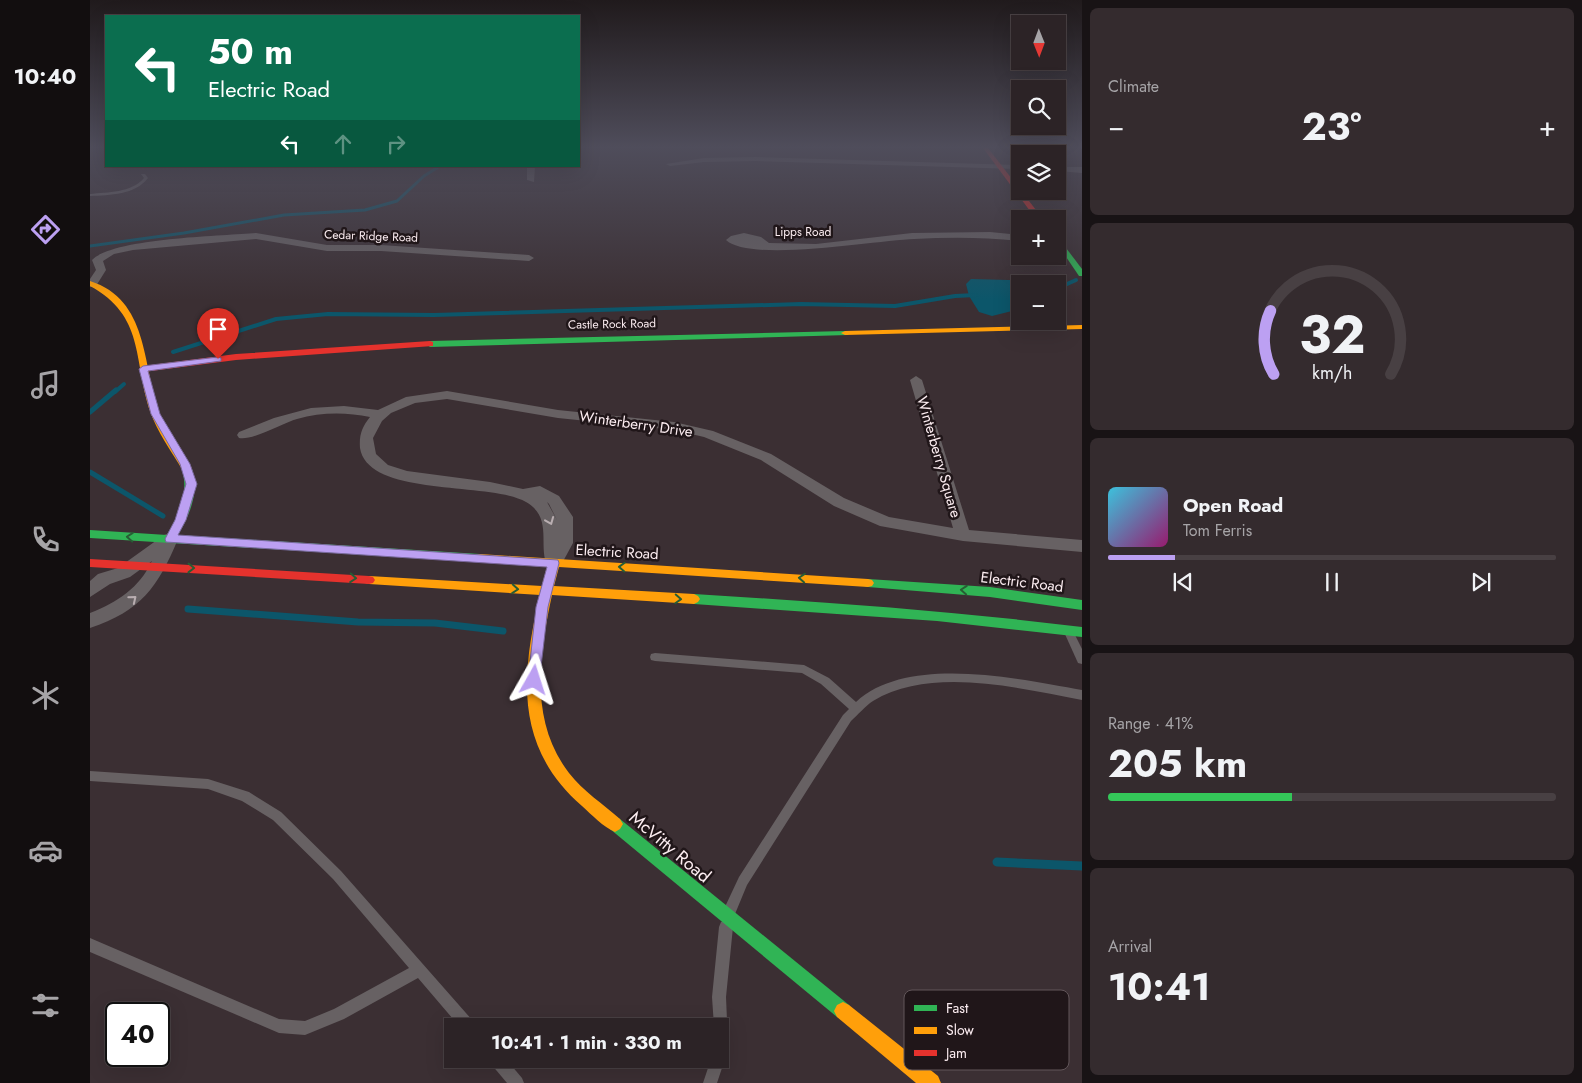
<!DOCTYPE html>
<meta charset="utf-8">
<style>
body{margin:0;font-family:Jost,sans-serif;background:#342b2e;color:#f1f3f6;height:100vh;display:flex;flex-direction:column;font-size:19px;white-space:nowrap}
*{box-sizing:border-box;margin:0}
p{font-size:16px;color:#a6a4a7}
.icon{flex:none;width:28px;height:28px;fill:none;stroke:currentColor;stroke-width:2;stroke-linecap:round;stroke-linejoin:round}
.map{position:relative;flex:1;overflow:hidden}
.details{display:flex;flex-direction:column;gap:8px;padding:8px;background:#181315;width:500px}
.details>*{flex:none}
.top-card{position:absolute;left:15px;top:15px;width:475px;height:152px;border-radius:0px;box-shadow:0 5px 20px #0002,0 0 0 1px #484043;background:#0b6e4f;color:#fff;overflow:hidden}
.needle{width:32px;rotate:179deg}
.fabs{position:absolute;left:921px;top:15px;display:grid;gap:10px}
.fabs a{display:grid;place-items:center;width:55px;height:55px;border-radius:0px;background:#2c2326;box-shadow:0 5px 20px #0002,0 0 0 1px #484043;font-size:25px}
.speed{position:absolute;left:15px;top:1002px;display:flex;gap:10px;font-size:25px;font-weight:700;text-align:center}
.speed>*{display:grid;place-content:center;width:65px;height:65px;border-radius:50%;background:#2c2326;box-shadow:0 5px 20px #0002,0 0 0 1px #484043;line-height:1}
.speed .limit{border:2px solid #111;border-radius:8px;background:#fff;color:#111}
.pin{position:absolute;display:grid;place-items:center;width:42px;height:42px;color:#fff;margin:-51px -21px;border-radius:50% 50% 50% 0;rotate:-45deg;box-shadow:0 0 5px #0007}
.pin .icon{rotate:45deg}
.me{position:absolute;width:55px;margin:-28px;rotate:6deg;stroke-linejoin:round;filter:drop-shadow(0 0 4px #0008)}
.turn{display:flex;align-items:center;gap:18px;height:105px;padding:0 20px;font-size:22px}
.turn .icon{width:65px;height:65px;stroke-width:2.5}
.turn b{display:block;font-size:35px;line-height:42px}
.lanes{display:flex;align-items:center;height:48px;padding:0 20px;background:#0003;justify-content:center;gap:25px;direction:ltr}
.lanes .off{opacity:.35}
.big{font-size:38px;font-weight:700;line-height:1.1}
.details .widget{flex:1;display:flex;flex-direction:column;justify-content:center;gap:8px;min-width:0;padding:0 18px;border-radius:8px;background:#342b2e}
.details .dial{align-items:center;gap:0}
.dial svg{height:130px;overflow:visible;fill:none;stroke:#484043;stroke-width:7;stroke-linecap:round;text-anchor:middle}
.dial text{fill:#f1f3f6;stroke:none}
.song{display:flex;align-items:center;gap:15px}
.cover{width:60px;height:60px;border-radius:8px;background:linear-gradient(135deg,hsl(190 70% 55%),hsl(320 70% 35%))}
.played{height:5px;border-radius:2px;background:linear-gradient(90deg,#bca0f2 15%,#484043 15%)}
.keys{display:flex;justify-content:space-around;direction:ltr}
.heat{display:flex;justify-content:space-between;align-items:center;font-size:28px;direction:ltr}
.charge{height:8px;border-radius:4px;background:linear-gradient(90deg,#34c759 41%,#484043 0)}
.trip{position:absolute;left:354px;top:1018px;width:285px;height:50px;border-radius:0px;background:#2c2326;box-shadow:0 5px 20px #0002,0 0 0 1px #484043;font-weight:700;line-height:50px;text-align:center}
main{display:flex;flex:1;min-height:0}
.tabs{display:flex;flex-direction:column;width:90px;justify-content:space-around;align-items:center;background:#120e0f;color:#a6a4a7}
.tabs .icon{width:35px;height:35px}
.tabs .on{color:#bca0f2}
.tabs b{font-size:22px;color:#f1f3f6}
.map>svg:first-child{display:block}
</style>
<main>
<nav class="tabs">
<b>10:40</b>
<svg class="icon on" aria-label="directions" viewBox="0 0 24 24"><path d="M12 3l9 9-9 9-9-9zM9 14v-3h6M13 9l2 2-2 2"/></svg>
<svg class="icon" aria-label="music" viewBox="0 0 24 24"><path d="M9 18V5l10-2v13"/><circle cx="6" cy="18" r="3"/><circle cx="16" cy="16" r="3"/></svg>
<svg class="icon" aria-label="phone" viewBox="0 0 24 24"><path d="M5 4h4l2 5-3 2q2 4 5 5l2-3 5 2v4C11 20 4 13 5 4z"/></svg>
<svg class="icon" aria-label="climate" viewBox="0 0 24 24"><path d="M12 3v18M4 7l16 10M4 17L20 7"/></svg>
<svg class="icon" aria-label="car" viewBox="0 0 24 24"><path d="M5 17H2v-5l4-1 3-4h7l3 4 3 1v5h-3M9 17h6M6 11h13"/><circle cx="7" cy="17" r="2"/><circle cx="17" cy="17" r="2"/></svg>
<svg class="icon" aria-label="filters" viewBox="0 0 24 24"><path d="M4 7h16M4 17h16"/><circle cx="9" cy="7" r="2"/><circle cx="15" cy="17" r="2"/></svg>
</nav>
<div class="map">
<svg width="992" height="1083" viewBox="0 0 992 1083">
<rect width="100%" height="100%" fill="#3b2f33"/>
<!-- water -->
<polygon fill="#0c566a" points="881,279 956,281 961,284 930,284 930,309 902,316 889,312 879,296 876,284"/>
<g fill="none" stroke-linecap="round" stroke-linejoin="round">
<!-- stream-far4 -->
<polyline stroke="#0c566a" stroke-width="3" points="0,246 94,233 194,215 275,210 307,201 334,176 350,166"/>
<!-- stream-far3 -->
<g stroke="#0c566a" stroke-width="4">
<polyline points="968,288 986,280"/>
<polyline points="83,352 186,319 238,314 344,315 711,304 805,306 865,296 886,295"/>
<polyline points="25,392 34,384"/>
</g>
<!-- stream-far2 -->
<g stroke="#0c566a" stroke-width="5">
<polyline points="0,412 26,390"/>
<polyline points="0,472 73,516"/>
</g>
<!-- stream-far1 -->
<polyline stroke="#0c566a" stroke-width="7" points="98,609 268,622 345,623 413,631"/>
<!-- stream -->
<polyline stroke="#0c566a" stroke-width="9" points="907,862 992,866"/>
<!-- lane -->
<g fill="#676163" fill-rule="evenodd">
<path d="M51 174H55L58 178C45 195 20 195 0 196V194C18 192 41 193 54 178Z"/>
<polygon points="979,628 982,629 992,649 992,664 988,663 974,632 976,629"/>
<path d="M565 653 714 665 739 678 766 702C818 654 929 679 992 690V700C929 688 841 666 783 701 775 706 768 715 761 721L657 885 645 914 640 915 635 914 634 909 649 877 753 715 759 709 731 684 712 673 565 661 561 660 560 657 561 654Z"/>
<polygon points="0,771 118,779 159,792 191,812 251,871 383,1021 385,1026 369,1026 328,978 254,1019 215,1035 189,1033 0,952 0,938 189,1019 215,1021 244,1009 319,968 243,879 183,820 152,801 118,789 0,781"/>
<polygon points="636,920 641,922 643,927 636,997 638,1044 637,1051 634,1057 635,1059 627,1083 613,1083 621,1059 630,1059 630,1026 624,1026 622,997 629,927 631,922"/>
<polygon points="399,1059 416,1059 432,1078 434,1083 417,1083 401,1064"/>
</g>
<!-- street -->
<g fill="#676163" fill-rule="evenodd">
<polygon points="666,157 930,165 930,169 666,161 614,162 580,166 576,164 614,158"/>
<polygon points="437,166 445,166 444,182 437,180"/>
<polygon points="968,167 992,167 992,173 968,171"/>
<path d="M900 232 930 235V241C895 237 859 237 824 239 788 240 660 263 636 240L641 236 654 233 671 237 679 243 726 244 822 233Z"/>
<path d="M166 233 237 245H291L439 255 444 258 439 261 291 251H237L166 239 43 250 24 254 13 261 16 270 6 286 0 287V279L6 270 2 260C23 238 132 236 166 233Z"/>
<path d="M826 376 832 380 879 530 992 540V552L873 541 790 526 744 506 671 460 614 437 584 430 468 418 357 399 325 403 301 413 292 421 283 438 286 454 298 465 317 471 400 482 433 489 450 486 469 496 483 517V543L470 567 464 569 458 567C447 547 464 518 436 502 401 481 278 498 270 448 269 435 272 427 280 417 256 412 231 412 207 419 193 423 162 441 149 438L147 435 149 432 184 418 221 408 254 406 288 410 316 397 357 391 468 410 584 422 623 431 681 454 754 498 799 517 863 528 820 380ZM457 502 459 504 467 520Z"/>
<path d="M80 533 86 535 88 539C68 587 51 611 0 628V613C28 602 49 588 62 561L40 577 20 584 0 597V581L8 574 28 568 74 535Z"/>
</g>
<!-- fast -->
<g fill="#30b455" fill-rule="evenodd">
<polygon points="968,239 970,240 992,269 992,276 989,276 968,245"/>
<polygon points="755,331 759,333 758,335 340,347 336,344 340,341"/>
<path d="M97 466 102 469C109 494 100 514 88 535L390 554 394 555 396 558 394 561 390 562 0 538V530L77 535C89 514 99 494 92 469Z"/>
<polygon points="778,579 900,587 992,600 992,610 900,597 778,587 774,586 772,583 774,580"/>
<path d="M604 594C734 602 863 611 992 627V637L847 621 604 604 600 602 598 599 600 596Z"/>
<polygon points="525,816 530,819 759,1005 762,1011 759,1017 753,1020 747,1017 520,829 517,824 520,819"/>
</g>
<!-- slow -->
<g fill="#ff9f0a" fill-rule="evenodd">
<path d="M0 281C59 300 52 364 69 412 76 430 89 445 98 462L102 469 101 471H93C82 452 67 432 60 411 43 359 55 316 0 286Z"/>
<polygon points="992,325 992,329 755,335 751,333 755,331"/>
<path d="M390 554 778 579 782 580 784 583 782 586 778 587 469 567 464 586 604 594 608 596 610 599 608 602 604 604 462 595C449 655 439 721 479 773 493 791 513 804 530 819L533 824 530 829 525 832C513 827 502 815 492 806 424 747 431 675 450 595L279 584 275 583 273 580 275 577 279 576 452 586 457 567 390 562 386 561 384 558 386 555Z"/>
<polygon points="753,1002 759,1005 848,1076 851,1083 826,1083 747,1017 744,1011 747,1005"/>
</g>
<!-- jam -->
<g fill="#e5322d" fill-rule="evenodd">
<polygon points="893,148 898,148 953,219 946,219"/>
<polygon points="340,341 343,342 343,346 146,360 53,372 49,369 53,366 146,354"/>
<polygon points="0,559 279,576 283,577 285,580 283,583 279,584 0,567"/>
</g>
</g>
<!-- one-way arrows -->
<defs><path id="oneway-chevron" d="M-2-3.5L2.5 0L-2 3.5" fill="none" stroke-width="1.6" stroke-linecap="round" stroke-linejoin="round" transform="scale(1.25)"/></defs>
<g stroke="#b9aeb1">
<use href="#oneway-chevron" transform="translate(460 521) rotate(68)"/>
<use href="#oneway-chevron" transform="translate(43 599) rotate(-39)"/>
</g>
<g stroke="#275d34">
<use href="#oneway-chevron" transform="translate(40 537) rotate(-176)"/>
<use href="#oneway-chevron" transform="translate(532 567) rotate(-177)"/>
<use href="#oneway-chevron" transform="translate(101 568) rotate(1)"/>
<use href="#oneway-chevron" transform="translate(263 578) rotate(4)"/>
<use href="#oneway-chevron" transform="translate(712 578) rotate(-176)"/>
<use href="#oneway-chevron" transform="translate(425 589) rotate(4)"/>
<use href="#oneway-chevron" transform="translate(874 590) rotate(-176)"/>
<use href="#oneway-chevron" transform="translate(588 599) rotate(3)"/>
</g>
<!-- sky -->
<linearGradient id="sky" x2="0" y2="1"><stop stop-color="#201a1c"/><stop offset="0.49" stop-color="#4f4d5b"/><stop offset="1" stop-color="#4f4d5b" stop-opacity="0"/></linearGradient>
<rect width="992" height="300" fill="url(#sky)"/>
<!-- route -->
<polygon fill="#bca0f2" stroke="#7a689d" points="128,357 131,358 131,361 58,371 70,414 100,464 107,484 96,520 88,535 468,560 469,563 458,607 449,684 440,684 438,680 446,607 457,567 76,542 75,539 85,520 96,484 90,464 61,414 49,369 53,366"/>
<g text-anchor="middle" stroke-width="5" stroke-linejoin="round" paint-order="stroke">
<!-- far-street labels -->
<g font-size="12" fill="#fcedf1" stroke="#201619">
<text x="713" y="236">Lipps Road</text>
<text transform="translate(281 236) rotate(2)" y="4">Cedar Ridge Road</text>
<text transform="translate(522 324) rotate(-1)" y="4">Castle Rock Road</text>
</g>
<!-- street labels -->
<g font-size="15" fill="#fcedf1" stroke="#201619">
<text transform="translate(546 424) rotate(8)" y="5">Winterberry Drive</text>
<text transform="translate(849 457) rotate(74)" y="5">Winterberry Square</text>
<text transform="translate(527 552) rotate(3)" y="5">Electric Road</text>
<text transform="translate(932 582) rotate(7)" y="5">Electric Road</text>
</g>
<!-- near-street labels -->
<g font-size="18" fill="#fcedf1" stroke="#201619">
<text transform="translate(580 847) rotate(40)" y="6">McVitty Road</text>
</g>
</g>
<!-- legend -->
<rect x="814" y="990" width="165" height="80" rx="8" fill="#201619" stroke="#62565a" stroke-width="1"/>
<rect x="824" y="1005" width="23" height="6" fill="#30b455"/>
<rect x="824" y="1027" width="23" height="7" fill="#ff9f0a"/>
<rect x="824" y="1050" width="23" height="6" fill="#e5322d"/>
<g font-size="14" fill="#fcedf1">
<text x="856" y="1013">Fast</text>
<text x="856" y="1035">Slow</text>
<text x="856" y="1058">Jam</text>
</g>
</svg>
<div class="fabs">
<a><svg class="needle" viewBox="-14 -14 28 28"><path d="M0-13l5 13h-10z" fill="#e53935"/><path d="M0 13l5-13h-10z" fill="#a6a4a7"/></svg></a>
<a><svg class="icon" aria-label="search" viewBox="0 0 24 24"><circle cx="10" cy="10" r="6"/><path d="M15 15l6 6"/></svg></a>
<a><svg class="icon" aria-label="layers" viewBox="0 0 24 24"><path d="M12 4l9 5-9 5-9-5zM3 14l9 5 9-5"/></svg></a>
<a>+</a>
<a>−</a>
</div>
<div class="speed"><div class="limit">40</div></div>
<div class="pin" style="left:128px;top:359px;background:#d93025"><svg class="icon" aria-label="arrive" viewBox="0 0 24 24"><path d="M6 21V4h12l-3 4 3 4H6"/></svg></div>
<svg class="me" style="left:444px;top:680px" viewBox="-20 -20 40 40"><path d="M0-17L14 15 0 8-14 15z" fill="#bca0f2" stroke="#fff" stroke-width="4"/></svg>
<div class="trip">10:41 · 1 min · 330 m</div>
<div class="top-card">
<div class="turn"><svg class="icon" aria-label="left" viewBox="0 0 24 24"><path d="M17 20v-9H6M10 6l-5 5 5 5"/></svg><div><b>50 m</b>Electric Road</div></div>
<div class="lanes"><svg class="icon" aria-label="left" viewBox="0 0 24 24"><path d="M17 20v-9H6M10 6l-5 5 5 5"/></svg><svg class="icon off" aria-label="ahead" viewBox="0 0 24 24"><path d="M12 20V5M6 11l6-6 6 6"/></svg><svg class="icon off" aria-label="right" viewBox="0 0 24 24"><path d="M7 20v-9h11M14 6l5 5-5 5"/></svg></div>
</div>
</div>
<section class="details">
<div class="widget"><p>Climate</p>
<div class="heat"><a>−</a><b class="big">23°</b><a>+</a></div>
</div>
<div class="widget dial"><svg viewBox="0 0 100 80">
<path d="M14 69A42 42 0 1 1 86 69"/>
<path d="M14 69A42 42 0 0 1 12 30" stroke="#bca0f2"/>
<text x="50" y="56" font-size="32" font-weight="700">32</text>
<text x="50" y="72" font-size="11">km/h</text>
</svg></div>
<div class="widget">
<div class="song"><i class="cover"></i><div><b>Open Road</b><p>Tom Ferris</p></div></div>
<div class="played"></div>
<div class="keys"><svg class="icon" aria-label="previous" viewBox="0 0 24 24"><path d="M18 5L8 12l10 7zM5 5v14"/></svg><svg class="icon" aria-label="pause" viewBox="0 0 24 24"><path d="M8 5v14M16 5v14"/></svg><svg class="icon" aria-label="next" viewBox="0 0 24 24"><path d="M6 5l10 7-10 7zM19 5v14"/></svg></div>
</div>
<div class="widget"><p>Range · 41%</p><b class="big">205 km</b><div class="charge"></div></div>
<div class="widget"><p>Arrival</p><b class="big">10:41</b></div>
</section>
</main>
